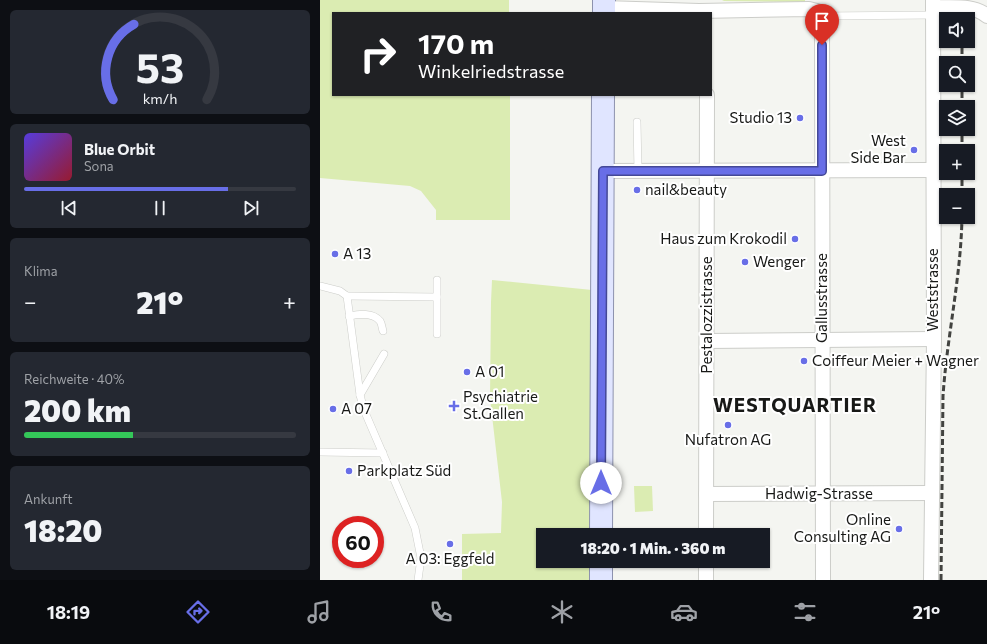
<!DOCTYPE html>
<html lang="de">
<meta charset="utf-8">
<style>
body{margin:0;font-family:Commissioner,sans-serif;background:#242831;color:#f1f3f6;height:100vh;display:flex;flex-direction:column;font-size:15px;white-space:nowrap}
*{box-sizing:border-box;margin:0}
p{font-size:13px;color:#9ea1a6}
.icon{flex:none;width:22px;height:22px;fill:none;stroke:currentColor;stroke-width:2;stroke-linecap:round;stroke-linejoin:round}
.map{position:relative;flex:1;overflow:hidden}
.sheet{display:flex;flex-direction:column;gap:10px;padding:10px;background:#0d0f14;width:320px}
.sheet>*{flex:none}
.hud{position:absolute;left:12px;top:12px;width:380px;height:84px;border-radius:0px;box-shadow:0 1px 3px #0004;background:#202124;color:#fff;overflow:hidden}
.controls{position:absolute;left:619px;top:12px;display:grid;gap:8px}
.controls a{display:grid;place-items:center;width:36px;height:36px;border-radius:0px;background:#171b24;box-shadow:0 1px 3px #0004;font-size:20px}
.speed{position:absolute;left:12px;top:516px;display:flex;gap:8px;font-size:20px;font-weight:700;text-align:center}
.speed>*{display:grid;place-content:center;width:52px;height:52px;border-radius:50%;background:#171b24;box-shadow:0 1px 3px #0004;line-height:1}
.speed .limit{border:6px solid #d22;background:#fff;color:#111}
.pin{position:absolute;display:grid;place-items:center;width:34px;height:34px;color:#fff;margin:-41px -17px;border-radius:50% 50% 50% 0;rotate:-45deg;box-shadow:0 0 4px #0007}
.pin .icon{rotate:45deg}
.me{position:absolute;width:44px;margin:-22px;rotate:0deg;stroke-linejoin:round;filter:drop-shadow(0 0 3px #0008)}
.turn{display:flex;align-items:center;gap:14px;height:84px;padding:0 20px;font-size:18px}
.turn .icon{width:52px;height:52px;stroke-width:2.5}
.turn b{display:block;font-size:28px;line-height:34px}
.big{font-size:30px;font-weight:800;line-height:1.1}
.sheet .card{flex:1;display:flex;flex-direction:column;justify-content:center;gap:6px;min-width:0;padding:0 14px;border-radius:6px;background:#242831}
.sheet .dial{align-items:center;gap:0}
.dial svg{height:104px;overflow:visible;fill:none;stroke:#363941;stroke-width:7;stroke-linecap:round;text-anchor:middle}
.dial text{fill:#f1f3f6;stroke:none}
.song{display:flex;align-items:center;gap:12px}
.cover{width:48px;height:48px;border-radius:6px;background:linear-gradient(135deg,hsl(250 70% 55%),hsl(350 70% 35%))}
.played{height:4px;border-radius:2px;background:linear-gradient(90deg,#686ee7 75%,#363941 75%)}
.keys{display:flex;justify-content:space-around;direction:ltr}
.heat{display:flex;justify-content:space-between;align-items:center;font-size:22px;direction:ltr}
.charge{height:6px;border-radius:3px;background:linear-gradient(90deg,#34c759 40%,#363941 0)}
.trip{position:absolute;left:216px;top:528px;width:234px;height:40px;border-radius:0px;background:#171b24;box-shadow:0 1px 3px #0004;font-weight:800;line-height:40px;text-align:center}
.dock{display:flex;height:64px;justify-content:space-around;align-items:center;background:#090b0e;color:#9ea1a6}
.dock .icon{width:28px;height:28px}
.dock .selected{color:#686ee7}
.dock b{font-size:18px;color:#f1f3f6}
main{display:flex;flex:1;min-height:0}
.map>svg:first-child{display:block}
</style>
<main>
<section class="sheet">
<div class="card dial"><svg viewBox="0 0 100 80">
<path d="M14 69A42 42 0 1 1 86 69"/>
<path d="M14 69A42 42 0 0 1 30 11" stroke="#686ee7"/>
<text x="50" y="56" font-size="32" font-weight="700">53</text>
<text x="50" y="72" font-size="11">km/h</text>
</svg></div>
<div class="card">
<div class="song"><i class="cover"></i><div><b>Blue Orbit</b><p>Sona</p></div></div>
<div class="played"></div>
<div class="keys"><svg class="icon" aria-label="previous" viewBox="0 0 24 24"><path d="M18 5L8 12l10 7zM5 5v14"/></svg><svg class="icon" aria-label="pause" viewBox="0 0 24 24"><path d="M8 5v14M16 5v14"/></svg><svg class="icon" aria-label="next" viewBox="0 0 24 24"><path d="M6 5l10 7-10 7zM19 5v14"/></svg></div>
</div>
<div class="card"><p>Klima</p>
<div class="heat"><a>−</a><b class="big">21°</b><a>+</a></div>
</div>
<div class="card"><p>Reichweite · 40%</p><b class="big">200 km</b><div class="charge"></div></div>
<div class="card"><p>Ankunft</p><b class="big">18:20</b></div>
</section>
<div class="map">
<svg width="667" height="580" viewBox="0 0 667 580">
<rect width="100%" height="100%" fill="#f4f5f1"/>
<!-- green -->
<g fill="#dbecb2">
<polygon points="0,0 189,0 189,13 13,13 13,95 190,95 190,220 116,220 116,210 101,191 90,186 0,178"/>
<polygon points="402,0 485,0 485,2 404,1"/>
<polygon points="172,280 272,290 271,535 223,535 223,561 271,561 271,580 142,580 142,534 181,533 182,502 170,398 171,302"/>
<polygon points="314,486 332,486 333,511 315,512"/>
</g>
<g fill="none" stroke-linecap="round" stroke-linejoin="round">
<!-- service casing -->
<g stroke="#cccdc9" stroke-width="8">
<g id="service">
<polyline points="502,16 613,15"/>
<polyline points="317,122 318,171"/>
<polyline points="117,280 117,334"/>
<polyline points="0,286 20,291 27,296 40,395 44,410 95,528 101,558 98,580"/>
<polyline points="27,296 117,297"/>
<path d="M29 316C39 314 53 312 60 321 62 324 62 328 63 331"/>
<polyline points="40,395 64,354"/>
<polyline points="0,452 63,453"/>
</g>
</g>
<!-- minor casing -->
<g stroke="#cccdc9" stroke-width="16">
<g id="minor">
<path d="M613 7C631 8 653 4 667 16"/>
<polyline points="284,8 379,11 489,9 497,11 502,16 503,580"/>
<polyline points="283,171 612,170"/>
<polyline points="387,341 614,339"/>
<polyline points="386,494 612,493"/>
<polyline points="386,535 387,95"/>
<polyline points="386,580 386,561"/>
<polyline points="611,580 614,339 613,0"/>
</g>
</g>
<!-- primary casing -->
<g stroke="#8d92ae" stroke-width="24">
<g id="primary">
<polyline points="284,13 284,0"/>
<polyline points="281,535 283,95"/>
<polyline points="281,580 281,561"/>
</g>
</g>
<!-- service -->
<use href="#service" stroke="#fff" stroke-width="7"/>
<!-- minor -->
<use href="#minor" stroke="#fff" stroke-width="14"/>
<!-- primary -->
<use href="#primary" stroke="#e0e5ff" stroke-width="22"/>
<!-- rail -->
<g stroke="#424340" stroke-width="3" stroke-dasharray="6 3" stroke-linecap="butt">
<polyline points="642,63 642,41"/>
<polyline points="642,107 642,85"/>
<polyline points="642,151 642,129"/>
<polyline points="642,195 642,173"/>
<path d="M621 580 623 396C627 336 641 277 642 217"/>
</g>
</g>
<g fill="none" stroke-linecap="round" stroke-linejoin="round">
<!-- route casing -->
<g stroke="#444896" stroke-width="10">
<polyline id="route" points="281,483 283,171 502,171 502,45"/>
</g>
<!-- route -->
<use href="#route" stroke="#686ee7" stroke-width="7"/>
</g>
<!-- markers -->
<g fill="#686ee7" stroke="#fff" stroke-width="1.5">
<circle cx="480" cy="118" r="4"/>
<circle cx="594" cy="150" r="4"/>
<circle cx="317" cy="190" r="4"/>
<circle cx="475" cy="239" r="4"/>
<circle cx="15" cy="254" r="4"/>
<circle cx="425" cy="262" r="4"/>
<circle cx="484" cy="361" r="4"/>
<circle cx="147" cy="372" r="4"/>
<path d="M132 400h4v4h4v4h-4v4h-4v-4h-4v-4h4z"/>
<circle cx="13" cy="409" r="4"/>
<circle cx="408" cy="425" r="4"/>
<circle cx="29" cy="471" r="4"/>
<circle cx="579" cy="529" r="4"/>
<circle cx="130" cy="544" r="4"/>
</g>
<g text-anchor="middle" stroke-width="4" stroke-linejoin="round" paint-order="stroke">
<!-- poi labels -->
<g font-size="15" fill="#181917" stroke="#fff" text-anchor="start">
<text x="472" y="123" text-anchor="end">Studio 13</text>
<text x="586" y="146" text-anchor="end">West<tspan x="586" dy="17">Side Bar</tspan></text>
<text x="325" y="195">nail&amp;beauty</text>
<text x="467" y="244" text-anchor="end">Haus zum Krokodil</text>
<text x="23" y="259">A 13</text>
<text x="433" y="267">Wenger</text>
<text x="492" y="366">Coiffeur Meier + Wagner</text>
<text x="155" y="377">A 01</text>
<text x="143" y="402">Psychiatrie<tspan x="143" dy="17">St.Gallen</tspan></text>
<text x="21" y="414">A 07</text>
<text x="408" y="445" text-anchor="middle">Nufatron AG</text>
<text x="37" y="476">Parkplatz Süd</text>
<text x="571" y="525" text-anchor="end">Online<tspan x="571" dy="17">Consulting AG</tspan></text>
<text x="130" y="564" text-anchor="middle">A 03: Eggfeld</text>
</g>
<!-- street labels -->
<g font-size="15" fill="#181917" stroke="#fff">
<text transform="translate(613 290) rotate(-90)" y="5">Weststrasse</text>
<text transform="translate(502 298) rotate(-90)" y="5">Gallusstrasse</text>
<text transform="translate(387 315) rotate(-90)" y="5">Pestalozzistrasse</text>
<text x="499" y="499">Hadwig-Strasse</text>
</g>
<!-- district labels -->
<g font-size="19" font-weight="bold" letter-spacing="1" fill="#181917" stroke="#fff">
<text x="475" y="412">WESTQUARTIER</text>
</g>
</g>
</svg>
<div class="controls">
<a><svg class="icon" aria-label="sound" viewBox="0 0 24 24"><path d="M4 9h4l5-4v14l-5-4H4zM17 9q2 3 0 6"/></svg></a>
<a><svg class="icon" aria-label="search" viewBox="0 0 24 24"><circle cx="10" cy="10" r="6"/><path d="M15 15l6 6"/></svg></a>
<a><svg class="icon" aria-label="layers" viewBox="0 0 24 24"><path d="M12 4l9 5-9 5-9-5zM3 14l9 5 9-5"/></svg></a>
<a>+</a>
<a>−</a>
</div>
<div class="speed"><div class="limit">60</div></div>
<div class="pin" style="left:502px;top:45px;background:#d93025"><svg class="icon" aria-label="arrive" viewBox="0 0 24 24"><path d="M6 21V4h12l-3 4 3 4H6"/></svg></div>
<svg class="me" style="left:281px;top:483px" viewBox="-20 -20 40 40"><circle r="19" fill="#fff"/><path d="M0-13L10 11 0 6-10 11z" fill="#686ee7"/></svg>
<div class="trip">18:20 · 1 Min. · 360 m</div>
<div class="hud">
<div class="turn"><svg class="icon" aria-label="right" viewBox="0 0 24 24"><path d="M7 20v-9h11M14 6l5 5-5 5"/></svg><div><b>170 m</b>Winkelriedstrasse</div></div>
</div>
</div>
</main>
<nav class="dock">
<b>18:19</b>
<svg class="icon selected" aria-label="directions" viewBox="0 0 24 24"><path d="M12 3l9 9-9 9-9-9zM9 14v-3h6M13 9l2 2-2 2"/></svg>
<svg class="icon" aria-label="music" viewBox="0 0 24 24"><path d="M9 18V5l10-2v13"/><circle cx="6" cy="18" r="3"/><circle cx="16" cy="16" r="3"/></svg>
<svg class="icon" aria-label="phone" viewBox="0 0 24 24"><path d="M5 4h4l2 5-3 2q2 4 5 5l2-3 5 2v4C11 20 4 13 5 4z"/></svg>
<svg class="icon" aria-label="climate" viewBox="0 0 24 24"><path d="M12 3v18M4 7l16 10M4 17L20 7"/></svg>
<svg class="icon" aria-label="car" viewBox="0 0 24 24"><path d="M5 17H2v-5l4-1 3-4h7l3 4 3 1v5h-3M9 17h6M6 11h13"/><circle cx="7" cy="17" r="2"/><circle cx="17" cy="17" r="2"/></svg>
<svg class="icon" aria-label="filters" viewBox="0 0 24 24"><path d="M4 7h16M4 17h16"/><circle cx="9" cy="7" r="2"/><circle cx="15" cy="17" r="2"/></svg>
<b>21°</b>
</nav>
